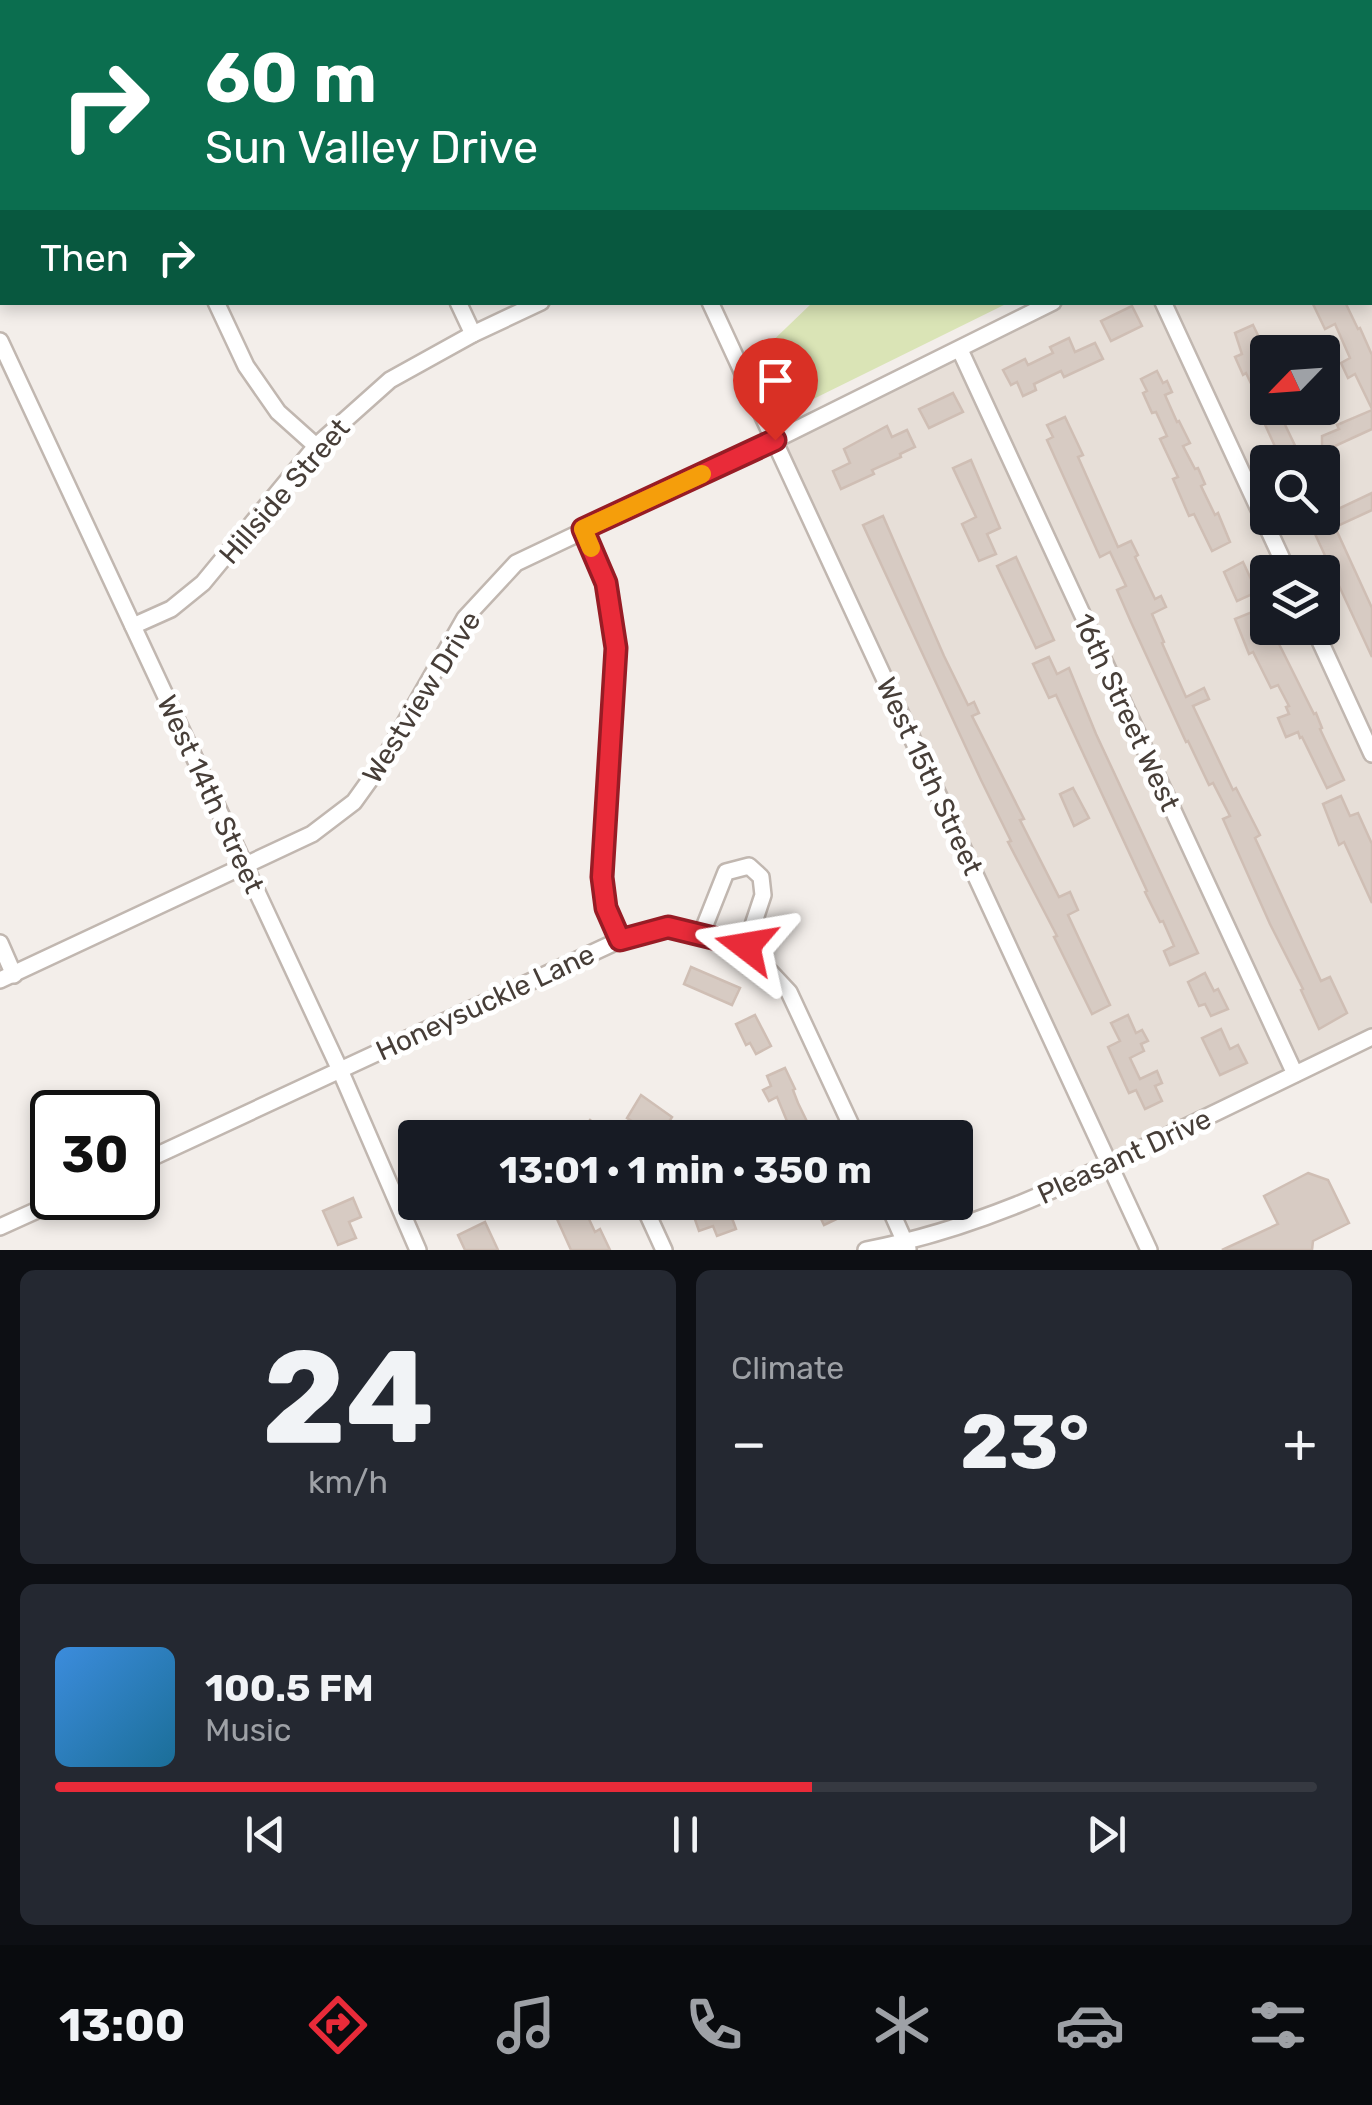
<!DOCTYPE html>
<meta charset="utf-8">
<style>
body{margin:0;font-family:Rubik,sans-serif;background:#242831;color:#f1f3f6;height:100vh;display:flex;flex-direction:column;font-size:38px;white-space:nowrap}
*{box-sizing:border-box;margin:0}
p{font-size:32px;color:#9ea1a6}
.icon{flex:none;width:55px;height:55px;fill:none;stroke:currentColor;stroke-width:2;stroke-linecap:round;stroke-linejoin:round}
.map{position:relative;height:1250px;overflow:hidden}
.side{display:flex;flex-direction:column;gap:20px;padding:20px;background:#0d0f14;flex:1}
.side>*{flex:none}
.hud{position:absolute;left:0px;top:0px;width:1372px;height:305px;box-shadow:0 5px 15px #0003;background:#0b6e4f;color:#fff;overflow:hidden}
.needle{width:65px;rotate:245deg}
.tools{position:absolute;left:1250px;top:335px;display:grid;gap:20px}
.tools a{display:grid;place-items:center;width:90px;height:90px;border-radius:10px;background:#171b24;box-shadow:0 5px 15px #0003;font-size:50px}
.speed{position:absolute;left:30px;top:1090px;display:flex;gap:20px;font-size:50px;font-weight:700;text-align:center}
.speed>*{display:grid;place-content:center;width:130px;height:130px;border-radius:50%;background:#171b24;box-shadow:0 5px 15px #0003;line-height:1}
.speed .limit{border:5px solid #111;border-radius:15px;background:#fff;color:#111}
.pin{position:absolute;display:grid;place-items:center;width:85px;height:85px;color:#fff;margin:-102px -42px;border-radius:50% 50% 50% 0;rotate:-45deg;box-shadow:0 0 10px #0007}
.pin .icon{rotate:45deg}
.me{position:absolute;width:110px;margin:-55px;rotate:284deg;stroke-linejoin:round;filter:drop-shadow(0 0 8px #0008)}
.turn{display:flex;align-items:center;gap:35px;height:210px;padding:0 40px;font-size:45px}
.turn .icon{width:130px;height:130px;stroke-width:2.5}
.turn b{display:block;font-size:70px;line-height:85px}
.then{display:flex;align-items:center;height:95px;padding:0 40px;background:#0003;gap:20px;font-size:38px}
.big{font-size:75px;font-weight:700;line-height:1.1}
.side .card{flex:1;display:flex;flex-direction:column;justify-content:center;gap:15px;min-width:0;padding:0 35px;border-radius:15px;background:#242831}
.side .dial{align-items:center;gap:0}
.dial b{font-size:130px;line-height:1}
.song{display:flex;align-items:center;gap:30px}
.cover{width:120px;height:120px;border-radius:15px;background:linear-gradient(135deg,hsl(210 70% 55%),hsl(200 70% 35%))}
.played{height:10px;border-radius:5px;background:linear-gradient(90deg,#e92b39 60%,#363941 60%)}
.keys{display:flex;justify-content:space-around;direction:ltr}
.heat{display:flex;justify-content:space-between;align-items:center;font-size:55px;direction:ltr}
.side .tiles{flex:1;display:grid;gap:20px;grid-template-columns:1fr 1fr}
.card:last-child{grid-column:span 2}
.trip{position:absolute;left:398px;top:1120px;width:575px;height:100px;border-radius:10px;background:#171b24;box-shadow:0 5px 15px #0003;font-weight:700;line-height:100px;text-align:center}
.tabs{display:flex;height:160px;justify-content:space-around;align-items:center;background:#090b0e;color:#9ea1a6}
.tabs .icon{width:70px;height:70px}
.tabs .selected{color:#e92b39}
.tabs b{font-size:45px;color:#f1f3f6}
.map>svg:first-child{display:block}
</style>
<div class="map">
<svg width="1372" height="1250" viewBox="0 0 1372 1250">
<rect width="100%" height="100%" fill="#f3eeea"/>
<!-- residential -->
<path fill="#e7dfd8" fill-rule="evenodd" d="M1372 144V1037L1109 1164 775 440 1053 303 1370 302V145ZM1268 352H1322V408H1268ZM1268 462H1322V518H1268ZM1268 572H1322V628H1268Z"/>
<!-- green -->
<g fill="#dae4b6">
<rect x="759" y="0" width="188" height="2"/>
<polygon points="1225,0 1372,0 1370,30 1370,2 1203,2"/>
<polygon points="812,303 812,302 1008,303 789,411 786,409 759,354"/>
</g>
<!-- building -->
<g fill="#d7cbc3" stroke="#cfbeb4" stroke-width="2.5">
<polygon points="1312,302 1345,302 1358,329 1360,328 1372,355 1372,409 1355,374 1348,378 1341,363 1350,358 1335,324 1325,329"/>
<polygon points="1132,306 1142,326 1111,341 1101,321"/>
<polygon points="1253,325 1268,356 1268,408 1277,408 1299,454 1282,462 1252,396 1256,394 1246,373 1243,375 1235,357 1242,354 1235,333"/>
<polygon points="1069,338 1075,352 1095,343 1103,359 1064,377 1061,371 1034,384 1036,390 1023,396 1017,382 1011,385 1003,370 1025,359 1028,365 1053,353 1050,347"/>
<polygon points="1157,371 1163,383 1167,381 1172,392 1165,395 1177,422 1179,421 1190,443 1183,446 1195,469 1198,468 1205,484 1201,486 1215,515 1218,513 1230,542 1212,551 1194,514 1189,516 1173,479 1178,477 1160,439 1167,436 1156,412 1152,413 1143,393 1147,391 1141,379"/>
<polygon points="953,393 963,412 929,428 919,409"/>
<polygon points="1372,410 1372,429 1322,452 1322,436 1339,429 1337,425"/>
<polygon points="1065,417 1083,455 1078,457 1118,547 1131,541 1138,555 1135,557 1155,599 1161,596 1166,607 1152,614 1164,642 1162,643 1186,697 1204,688 1209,699 1193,706 1233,790 1236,788 1260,835 1255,838 1321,981 1330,977 1347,1013 1319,1029 1301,990 1303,989 1270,924 1223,819 1230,816 1213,783 1209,785 1188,741 1186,742 1131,622 1117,590 1126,586 1110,552 1100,557 1047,440 1053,437 1047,425"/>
<polygon points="887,426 892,437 907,430 915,447 900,454 901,457 872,470 874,474 841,489 833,471 850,463 844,449"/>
<polygon points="971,460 1000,528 987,534 996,554 979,561 962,524 976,517 953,468"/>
<polygon points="1322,487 1334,511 1372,493 1372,510 1335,527 1372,608 1372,657 1315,534 1322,531"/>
<polygon points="883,516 944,656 968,705 974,702 979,713 972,716 1024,819 1020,820 1059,897 1070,892 1078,910 1068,915 1110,1005 1092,1014 1054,937 1057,936 1008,842 1011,841 981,780 863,525"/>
<polygon points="1016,557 1054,640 1036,648 997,566"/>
<polygon points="1243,562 1257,592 1237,601 1224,572"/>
<polygon points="1252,612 1261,631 1271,628 1314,714 1316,713 1322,728 1320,729 1344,780 1327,788 1302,737 1300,738 1298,732 1286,737 1278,718 1289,714 1286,707 1289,706 1278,685 1271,688 1253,652 1249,654 1235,619"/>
<polygon points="1049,657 1057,674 1069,668 1096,734 1198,953 1170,965 1164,951 1174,946 1163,921 1160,922 1145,892 1147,891 1056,695 1049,698 1033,664"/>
<polygon points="1073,788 1089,818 1074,826 1060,794"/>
<polygon points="1341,796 1350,816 1358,813 1372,844 1372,903 1344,842 1339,845 1323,804"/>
<polygon points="691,967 740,988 732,1005 684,984"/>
<polygon points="1205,973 1214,991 1218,989 1228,1009 1211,1016 1205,1004 1199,1006 1188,982"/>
<polygon points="755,1015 771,1046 756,1054 750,1043 746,1045 736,1024"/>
<polygon points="1128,1015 1136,1033 1142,1030 1148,1041 1141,1044 1144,1051 1130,1058 1140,1079 1157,1071 1162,1083 1155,1086 1162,1101 1145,1109 1136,1090 1129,1093 1108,1047 1120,1041 1111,1023"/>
<polygon points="1221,1029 1230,1049 1238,1045 1247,1063 1220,1075 1202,1038"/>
<polygon points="785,1068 795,1089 793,1090 798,1103 815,1138 794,1138 777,1097 769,1101 763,1090 771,1086 767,1076"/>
<polygon points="641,1095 672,1117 659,1138 627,1118"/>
<polygon points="590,1120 611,1138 575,1138"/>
<polygon points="1308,1173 1328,1180 1349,1223 1313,1241 1312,1250 1222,1250 1278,1224 1264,1196"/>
<polygon points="353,1198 361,1217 349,1222 356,1238 338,1245 323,1211"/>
<polygon points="552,1202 581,1202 595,1232 600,1229 610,1250 571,1250 557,1219 560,1218"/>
<polygon points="714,1202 726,1202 736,1229 717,1236 713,1226 699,1231 692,1211"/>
<polygon points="813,1202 845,1202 849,1213 824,1225"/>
<polygon points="485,1222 498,1250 465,1250 458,1235"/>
</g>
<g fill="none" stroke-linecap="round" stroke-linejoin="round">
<!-- minor casing -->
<g stroke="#c1b7b0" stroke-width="20">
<g id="minor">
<polyline points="309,0 311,2"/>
<polyline points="568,0 569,2"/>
<polyline points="1124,0 1127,2"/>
<polyline points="1203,2 1225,0"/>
<polyline points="1370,145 1372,144"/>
<polyline points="1370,263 1372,268"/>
<polyline points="216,302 246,366 278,412 316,446"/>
<polyline points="458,302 473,334"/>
<polyline points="710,302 1149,1250"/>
<polyline points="1163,302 1288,572"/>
<polyline points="0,341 340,1070 418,1250"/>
<polyline points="960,350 1295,1074"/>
<polyline points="583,529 606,583 617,648 602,877 606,908 620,940"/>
<polyline points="133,626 171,609 203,583 316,446 390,380 473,334 541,302"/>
<polyline points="1314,628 1372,754"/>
<polyline points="701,935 726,872 749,866 761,877 763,895 746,946"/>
<polyline points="0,943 14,975"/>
<polyline points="0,980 312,834 354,802 382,763 465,618 516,563 775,440 1053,302"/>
<polyline points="138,1164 620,940 668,927 746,946 789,992 857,1138"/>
<polyline points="642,1202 664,1250"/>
<polyline points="887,1202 908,1249"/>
<polyline points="0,1227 64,1198"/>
<path d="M866 1250C972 1230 1063 1187 1159 1140 1230 1106 1301 1071 1372 1037"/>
</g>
</g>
<!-- minor -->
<use href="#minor" stroke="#fff" stroke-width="15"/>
</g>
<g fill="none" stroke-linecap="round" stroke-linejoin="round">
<!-- route casing -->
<g stroke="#971c25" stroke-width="25">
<polyline id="route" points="746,946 668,927 620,940 606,908 602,877 616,648 606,583 583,529 775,440"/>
</g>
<!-- route -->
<use href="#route" stroke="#e92b39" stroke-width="18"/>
<!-- slow -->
<polyline stroke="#f59e0b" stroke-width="18" points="591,548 583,529 702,474"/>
</g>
<g text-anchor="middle" stroke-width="10" stroke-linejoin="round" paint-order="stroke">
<!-- street labels -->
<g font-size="28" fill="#473e38" stroke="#fff">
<text transform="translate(284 491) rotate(-49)" y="10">Hillside Street</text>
<text transform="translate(421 697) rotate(-58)" y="10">Westview Drive</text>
<text transform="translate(1127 712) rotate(65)" y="10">16th Street West</text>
<text transform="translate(930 776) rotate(65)" y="10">West 15th Street</text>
<text transform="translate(211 794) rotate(65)" y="10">West 14th Street</text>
<text transform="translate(485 1002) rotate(-25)" y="10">Honeysuckle Lane</text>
<text transform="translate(1124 1156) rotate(-25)" y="10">Pleasant Drive</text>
</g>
</g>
</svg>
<div class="tools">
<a><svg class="needle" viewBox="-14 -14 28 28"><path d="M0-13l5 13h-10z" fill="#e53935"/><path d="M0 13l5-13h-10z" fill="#9ea1a6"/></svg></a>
<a><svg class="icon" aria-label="search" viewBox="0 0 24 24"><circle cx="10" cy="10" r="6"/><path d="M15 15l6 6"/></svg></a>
<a><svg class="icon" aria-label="layers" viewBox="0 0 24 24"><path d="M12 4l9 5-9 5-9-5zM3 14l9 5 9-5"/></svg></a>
</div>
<div class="speed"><div class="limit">30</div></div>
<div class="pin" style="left:775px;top:440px;background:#d93025"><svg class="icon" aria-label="arrive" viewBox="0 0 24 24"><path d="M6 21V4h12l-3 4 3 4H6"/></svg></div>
<svg class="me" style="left:746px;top:946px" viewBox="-20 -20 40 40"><path d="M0-17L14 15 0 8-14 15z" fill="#e92b39" stroke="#fff" stroke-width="4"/></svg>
<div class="trip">13:01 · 1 min · 350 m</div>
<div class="hud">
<div class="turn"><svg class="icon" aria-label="right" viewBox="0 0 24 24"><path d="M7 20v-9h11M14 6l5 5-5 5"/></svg><div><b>60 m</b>Sun Valley Drive</div></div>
<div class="then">Then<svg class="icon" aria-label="right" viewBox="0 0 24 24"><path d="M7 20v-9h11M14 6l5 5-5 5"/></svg></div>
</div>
</div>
<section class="side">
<div class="tiles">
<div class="card dial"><b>24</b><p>km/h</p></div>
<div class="card"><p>Climate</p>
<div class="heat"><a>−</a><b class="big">23°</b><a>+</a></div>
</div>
<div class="card">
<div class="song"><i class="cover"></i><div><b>100.5 FM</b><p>Music</p></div></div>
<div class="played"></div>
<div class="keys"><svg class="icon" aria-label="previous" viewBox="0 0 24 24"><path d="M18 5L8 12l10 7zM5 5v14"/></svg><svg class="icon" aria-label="pause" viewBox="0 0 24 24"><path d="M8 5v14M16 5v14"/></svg><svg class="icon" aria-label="next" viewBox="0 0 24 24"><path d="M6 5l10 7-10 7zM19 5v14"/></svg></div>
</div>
</div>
</section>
<nav class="tabs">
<b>13:00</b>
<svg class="icon selected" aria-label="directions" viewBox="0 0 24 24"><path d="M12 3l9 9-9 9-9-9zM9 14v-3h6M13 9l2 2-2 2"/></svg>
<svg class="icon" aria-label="music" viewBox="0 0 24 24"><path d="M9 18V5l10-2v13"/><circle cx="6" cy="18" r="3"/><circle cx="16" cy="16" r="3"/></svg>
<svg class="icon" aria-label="phone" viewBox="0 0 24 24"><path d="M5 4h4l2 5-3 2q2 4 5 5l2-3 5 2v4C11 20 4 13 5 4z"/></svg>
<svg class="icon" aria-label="climate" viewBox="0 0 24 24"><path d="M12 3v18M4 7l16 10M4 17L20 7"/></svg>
<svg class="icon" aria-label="car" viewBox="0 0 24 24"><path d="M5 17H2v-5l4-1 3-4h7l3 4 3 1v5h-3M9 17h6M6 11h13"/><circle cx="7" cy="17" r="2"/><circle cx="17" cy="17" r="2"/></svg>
<svg class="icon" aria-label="filters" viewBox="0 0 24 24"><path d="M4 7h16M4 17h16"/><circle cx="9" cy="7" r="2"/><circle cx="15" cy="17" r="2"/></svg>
</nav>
